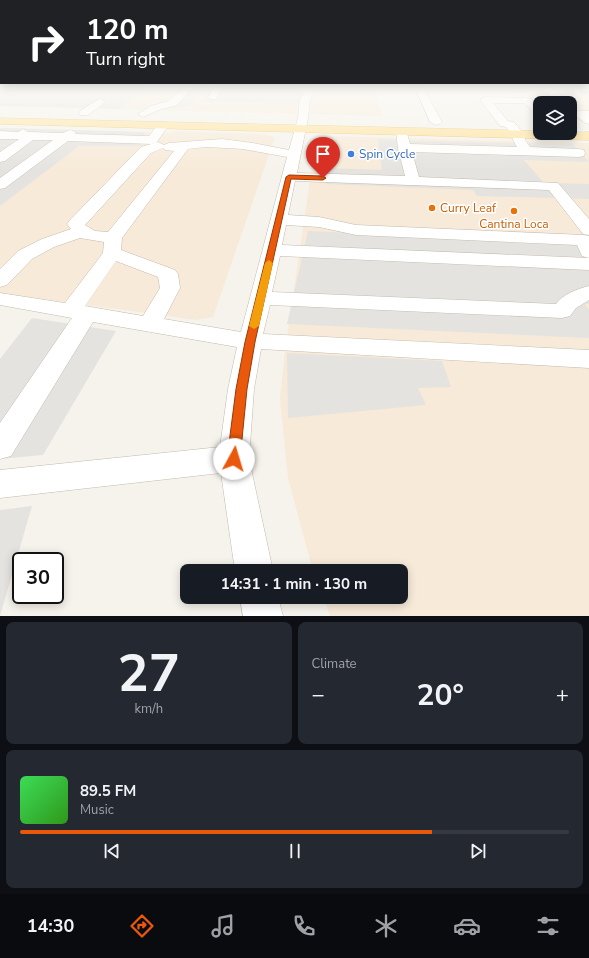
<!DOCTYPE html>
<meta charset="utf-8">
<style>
body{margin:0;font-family:"Nunito Sans",sans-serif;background:#242831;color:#f1f3f6;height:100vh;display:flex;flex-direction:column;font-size:15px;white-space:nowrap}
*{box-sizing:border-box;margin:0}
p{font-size:13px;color:#9ea1a6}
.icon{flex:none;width:22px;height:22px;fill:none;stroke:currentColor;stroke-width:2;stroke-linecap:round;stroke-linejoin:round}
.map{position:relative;height:616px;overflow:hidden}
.panel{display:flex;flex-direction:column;gap:6px;padding:6px;background:#0d0f14;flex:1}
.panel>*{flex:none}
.top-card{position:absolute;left:0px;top:0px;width:589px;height:84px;box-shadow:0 2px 10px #0003;background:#202124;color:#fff;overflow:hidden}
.buttons{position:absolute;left:533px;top:96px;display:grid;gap:8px}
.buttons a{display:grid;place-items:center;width:44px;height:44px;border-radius:8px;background:#171b24;box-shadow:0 2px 10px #0003;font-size:20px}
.speed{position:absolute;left:12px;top:552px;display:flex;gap:8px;font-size:20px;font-weight:700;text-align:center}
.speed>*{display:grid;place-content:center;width:52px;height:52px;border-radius:50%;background:#171b24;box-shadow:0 2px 10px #0003;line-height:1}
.speed .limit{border:2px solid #111;border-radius:6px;background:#fff;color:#111}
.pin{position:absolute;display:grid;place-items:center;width:34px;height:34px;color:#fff;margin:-41px -17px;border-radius:50% 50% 50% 0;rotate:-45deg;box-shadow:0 0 4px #0007}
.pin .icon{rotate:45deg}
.me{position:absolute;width:44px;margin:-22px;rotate:6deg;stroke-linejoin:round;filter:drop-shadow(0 0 3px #0008)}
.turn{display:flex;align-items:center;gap:14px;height:84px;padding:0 20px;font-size:18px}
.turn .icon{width:52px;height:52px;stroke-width:2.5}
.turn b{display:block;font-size:28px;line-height:34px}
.big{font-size:30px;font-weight:700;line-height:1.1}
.panel .widget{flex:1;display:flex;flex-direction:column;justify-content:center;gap:6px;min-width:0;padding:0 14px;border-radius:8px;background:#242831}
.panel .dial{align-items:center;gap:0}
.dial b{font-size:52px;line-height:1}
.song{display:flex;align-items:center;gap:12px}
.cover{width:48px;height:48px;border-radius:6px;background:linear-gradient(135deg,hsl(130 70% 55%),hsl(110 70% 35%))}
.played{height:4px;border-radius:2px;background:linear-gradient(90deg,#ea580c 75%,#363941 75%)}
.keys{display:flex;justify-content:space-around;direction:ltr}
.heat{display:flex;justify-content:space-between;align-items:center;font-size:22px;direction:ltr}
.panel .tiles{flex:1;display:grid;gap:6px;grid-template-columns:1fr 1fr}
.widget:last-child{grid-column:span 2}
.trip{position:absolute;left:180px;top:564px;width:228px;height:40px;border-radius:8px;background:#171b24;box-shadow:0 2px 10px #0003;font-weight:700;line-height:40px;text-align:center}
.menu{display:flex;height:64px;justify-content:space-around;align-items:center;background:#090b0e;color:#9ea1a6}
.menu .icon{width:28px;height:28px}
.menu .on{color:#ea580c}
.menu b{font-size:18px;color:#f1f3f6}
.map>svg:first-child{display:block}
</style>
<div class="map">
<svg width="589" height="616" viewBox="0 0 589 616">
<rect width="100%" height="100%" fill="#f6f3ec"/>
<!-- commercial -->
<g fill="#f7ead8">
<polygon points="149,85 375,85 382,116 118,109"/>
<polygon points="526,85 589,85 589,121 570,121 570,103 547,103"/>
<polygon points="0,128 169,133 175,131 263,134 275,137 213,317 196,320 0,293"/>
<polygon points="325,136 589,143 589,616 330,616 323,597 401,597 401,571 313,571 288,478 280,398 285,351 316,139"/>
</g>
<!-- industrial -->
<polygon fill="#e6e2dd" points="0,85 149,85 118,109 0,106"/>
<!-- parking -->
<g fill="#e5e3e0">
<polygon points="184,85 208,85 189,107 148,106 169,100"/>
<polygon points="213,85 294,85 314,104 201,102"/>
<polygon points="0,128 145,132 141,146 79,146 0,206"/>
<polygon points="378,139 418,141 573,144 589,162 524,160 544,183 589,184 589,199 477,196 473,190 326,184 328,168 382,170"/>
<polygon points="308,231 589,243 589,304 585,304 589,310 589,338 287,324"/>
<polygon points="32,318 116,331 43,455 0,459 0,359"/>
<polygon points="287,353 442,361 451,387 418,388 426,405 288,418"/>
<polygon points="32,506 0,616 0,510"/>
</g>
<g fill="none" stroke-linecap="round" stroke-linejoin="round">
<!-- minor-tunnel -->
<polyline stroke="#d4d0c8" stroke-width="10" stroke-dasharray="10 5" stroke-linecap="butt" points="565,89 586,89"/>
<!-- minor casing -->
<g stroke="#c2bbae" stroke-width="1">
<g id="minor">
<polygon points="186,85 195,85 177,105 159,110 143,117 138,114 151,106 169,101"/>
<polygon points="216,85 224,85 216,99 210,99 208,97"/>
<path d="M297 85H306L314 93 310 99 308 118 297 173 405 176 398 148 396 132 398 130H406L410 144 517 147C512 139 512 135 506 127L500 126 480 100 485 97 530 98 540 106V115L536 114 524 103H493L508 121 514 122 525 135V140L530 147 579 149 584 150 585 153 584 156 579 157 412 152 419 177 558 183 589 219V235L583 234 549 190 295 181 288 215 319 217 356 225 584 235 589 236V258L582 256 577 245 356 235 319 227 286 225 282 245 589 258V270L280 256 272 292 556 304C563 294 577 289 589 286V300L576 308 570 316 562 318 270 305 263 334 589 350V368L261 349 254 389 249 459 273 571H235L221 473 0 498V470L220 447 228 389 237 347 93 322 11 456 0 459V423L72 318 0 305V293L65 303 103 253 104 242 80 238 54 247 32 259 7 285 0 287V269L18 251 42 239 71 229 67 224 70 220 141 147 158 142 164 145 169 143 222 139 253 143 289 150 298 118 300 99 304 93ZM206 147 243 149 287 157 241 332 164 319 180 288 178 274 175 270 121 250 122 238 188 149ZM163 148 165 150 174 151 108 232 95 231 85 225 151 153ZM116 261 158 277 160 288 143 316 85 306Z"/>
<polygon points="414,85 426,85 423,87 442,122 440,124 436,125 430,122"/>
<polygon points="538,85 548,85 570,103 559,103"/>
<polygon points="589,86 589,92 583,91 581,89 583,87"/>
<polygon points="99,99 103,100 104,102 103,104 88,115 80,115 79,113 80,111"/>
<polygon points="579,111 589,111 589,124 585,123 574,114 575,112"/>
<polygon points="163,122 167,123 169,125 156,143 152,144 68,141 5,188 0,189 0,178 53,140 33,140 5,161 0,162 0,152 19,139 0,139 0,131 18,132 23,129 28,132 63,133 70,130 74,131 76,134 149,136 159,123"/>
<polygon points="240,597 278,597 283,616 243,616"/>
</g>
</g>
<!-- major casing -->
<g stroke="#e6c16a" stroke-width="1">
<polygon id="major" points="0,118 540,131 540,133 589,132 589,140 0,124"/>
</g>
<!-- minor -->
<use href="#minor" fill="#fff" fill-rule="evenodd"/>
<!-- major -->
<use href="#major" fill="#ffe39c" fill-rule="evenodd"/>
</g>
<!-- sky -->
<linearGradient id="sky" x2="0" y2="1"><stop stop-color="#8fc1ec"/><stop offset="0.5" stop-color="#fbfaf6"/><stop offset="1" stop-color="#fbfaf6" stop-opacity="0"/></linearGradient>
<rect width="589" height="171" fill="url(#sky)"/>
<!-- route -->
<polygon fill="#ea580c" stroke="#983908" points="289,175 323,176 326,178 323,180 291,179 255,342 247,389 240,459 238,463 234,465 229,463 227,459 236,389 245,342 286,177"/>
<!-- slow -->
<polygon fill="#f59e0b" points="269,260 273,263 259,326 254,329 249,326 265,263"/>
<!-- markers -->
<circle fill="#3f7fe0" stroke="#fff" stroke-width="1.5" cx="351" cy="154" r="4"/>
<g fill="#e8710a" stroke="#fff" stroke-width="1.5">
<circle cx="432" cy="208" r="4"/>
<circle cx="514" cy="211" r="4"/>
</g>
<g text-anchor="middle" stroke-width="3" stroke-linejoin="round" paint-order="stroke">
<!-- far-shop labels -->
<g font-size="12" fill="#366cbe" stroke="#fff" text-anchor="start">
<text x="359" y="158">Spin Cycle</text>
</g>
<!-- far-food labels -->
<g font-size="12" fill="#c56008" stroke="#fff" text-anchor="start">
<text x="440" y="212">Curry Leaf</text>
<text x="514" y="228" text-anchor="middle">Cantina Loca</text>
</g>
</g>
</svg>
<div class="buttons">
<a><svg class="icon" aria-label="layers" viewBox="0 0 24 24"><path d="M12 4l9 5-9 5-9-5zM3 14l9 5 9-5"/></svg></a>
</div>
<div class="speed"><div class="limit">30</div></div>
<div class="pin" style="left:323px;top:178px;background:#d93025"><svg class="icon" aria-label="arrive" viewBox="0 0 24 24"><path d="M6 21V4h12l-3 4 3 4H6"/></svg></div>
<svg class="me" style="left:234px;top:459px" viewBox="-20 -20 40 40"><circle r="19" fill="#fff"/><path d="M0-13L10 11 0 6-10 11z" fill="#ea580c"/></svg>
<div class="trip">14:31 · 1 min · 130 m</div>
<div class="top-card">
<div class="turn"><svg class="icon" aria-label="right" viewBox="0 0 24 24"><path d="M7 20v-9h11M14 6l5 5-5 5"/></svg><div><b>120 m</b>Turn right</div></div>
</div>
</div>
<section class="panel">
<div class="tiles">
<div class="widget dial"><b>27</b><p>km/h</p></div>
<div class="widget"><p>Climate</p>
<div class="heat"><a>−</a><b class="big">20°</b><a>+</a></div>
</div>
<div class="widget">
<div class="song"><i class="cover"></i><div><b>89.5 FM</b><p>Music</p></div></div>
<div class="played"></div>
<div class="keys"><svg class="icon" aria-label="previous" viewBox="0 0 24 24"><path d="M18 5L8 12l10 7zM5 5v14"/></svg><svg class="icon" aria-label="pause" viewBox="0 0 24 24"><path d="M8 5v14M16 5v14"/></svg><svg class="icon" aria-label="next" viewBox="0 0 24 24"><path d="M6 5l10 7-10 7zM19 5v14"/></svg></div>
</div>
</div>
</section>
<nav class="menu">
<b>14:30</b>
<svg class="icon on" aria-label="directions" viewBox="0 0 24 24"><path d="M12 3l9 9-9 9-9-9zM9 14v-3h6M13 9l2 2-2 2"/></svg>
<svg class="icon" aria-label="music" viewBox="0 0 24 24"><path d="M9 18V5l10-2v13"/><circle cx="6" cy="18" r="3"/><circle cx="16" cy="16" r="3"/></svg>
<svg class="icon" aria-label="phone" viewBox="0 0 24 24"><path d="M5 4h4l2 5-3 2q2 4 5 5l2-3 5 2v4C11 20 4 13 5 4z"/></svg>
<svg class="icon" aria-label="climate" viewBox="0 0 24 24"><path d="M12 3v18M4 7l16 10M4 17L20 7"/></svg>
<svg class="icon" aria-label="car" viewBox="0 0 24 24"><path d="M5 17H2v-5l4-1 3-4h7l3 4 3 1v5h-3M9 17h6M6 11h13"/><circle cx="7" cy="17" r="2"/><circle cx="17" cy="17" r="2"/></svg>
<svg class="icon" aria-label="filters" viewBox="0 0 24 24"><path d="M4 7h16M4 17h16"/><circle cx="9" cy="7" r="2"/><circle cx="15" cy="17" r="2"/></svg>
</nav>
